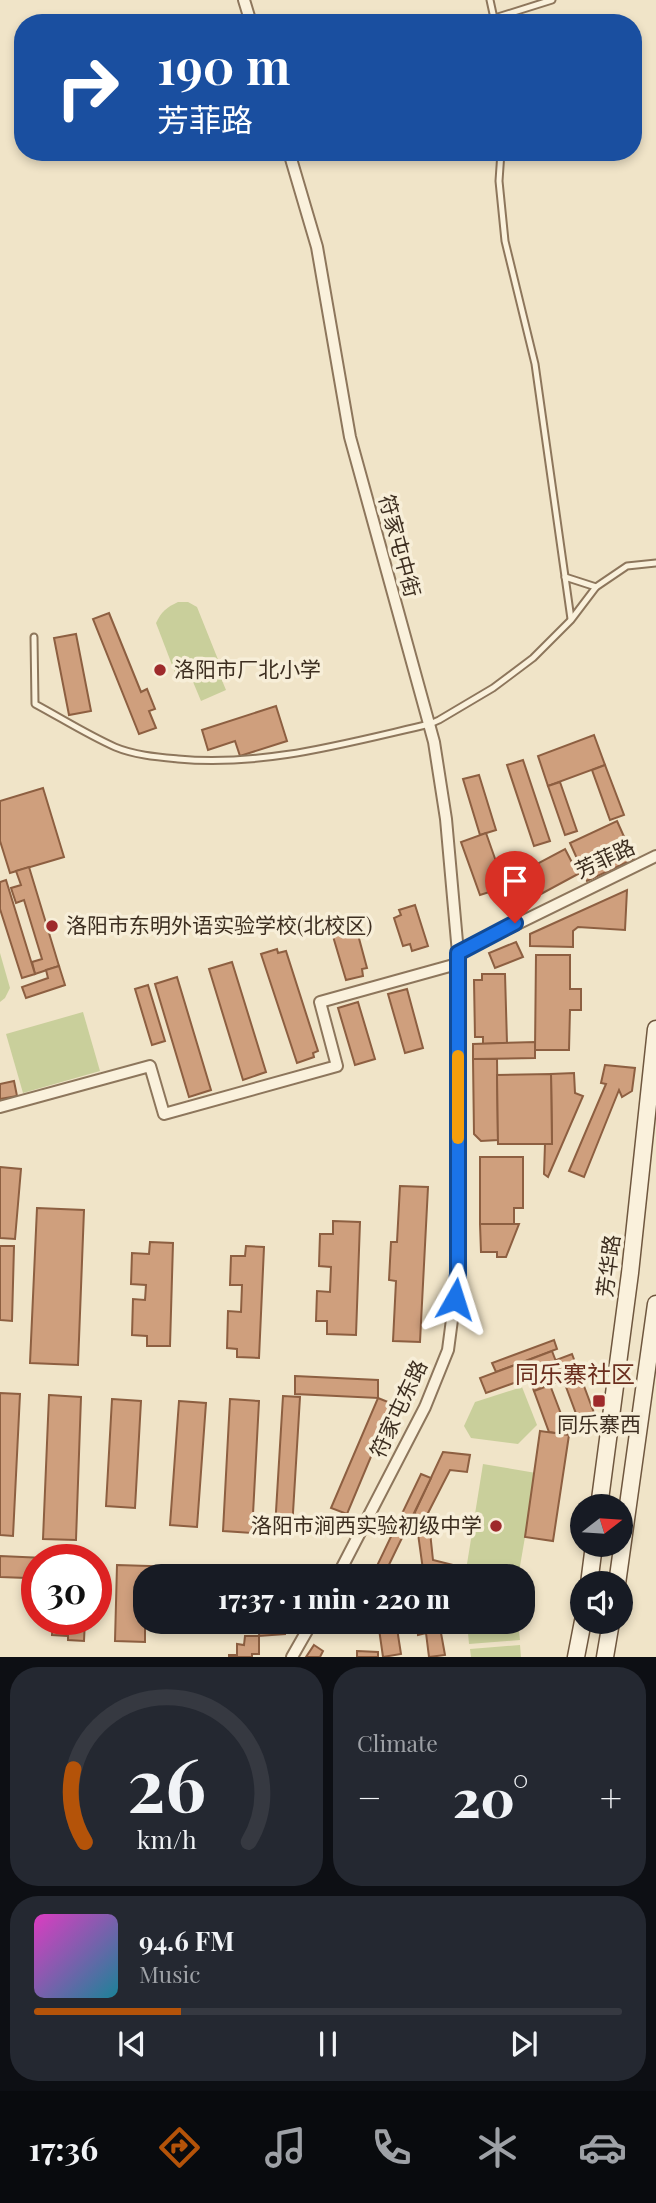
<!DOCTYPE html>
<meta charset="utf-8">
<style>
body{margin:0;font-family:"Playfair Display","Noto Sans SC",serif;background:#242831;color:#f1f3f6;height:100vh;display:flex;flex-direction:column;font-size:26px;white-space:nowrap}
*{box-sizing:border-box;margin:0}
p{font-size:23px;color:#9ea1a6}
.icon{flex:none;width:38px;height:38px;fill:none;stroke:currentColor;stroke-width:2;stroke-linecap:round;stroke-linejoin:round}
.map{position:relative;height:1657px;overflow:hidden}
.side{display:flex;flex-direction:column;gap:10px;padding:10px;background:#0d0f14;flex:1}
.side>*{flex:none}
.banner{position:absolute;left:14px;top:14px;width:628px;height:147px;border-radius:28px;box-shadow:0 4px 10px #0003;background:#1a4fa0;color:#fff;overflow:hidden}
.needle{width:46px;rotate:73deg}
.buttons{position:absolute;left:570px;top:1494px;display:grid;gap:14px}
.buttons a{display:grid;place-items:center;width:63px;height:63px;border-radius:50%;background:#171b24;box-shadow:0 4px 10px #0003;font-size:35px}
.speed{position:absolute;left:21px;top:1544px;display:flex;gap:14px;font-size:35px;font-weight:700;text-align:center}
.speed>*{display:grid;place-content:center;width:91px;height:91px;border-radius:50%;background:#171b24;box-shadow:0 4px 10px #0003;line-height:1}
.speed .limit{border:10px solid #d22;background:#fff;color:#111}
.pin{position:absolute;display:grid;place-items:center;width:60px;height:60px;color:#fff;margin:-72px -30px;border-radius:50% 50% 50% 0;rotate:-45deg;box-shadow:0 0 7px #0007}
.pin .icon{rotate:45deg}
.me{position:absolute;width:77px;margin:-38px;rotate:6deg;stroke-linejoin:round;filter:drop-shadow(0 0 5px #0008)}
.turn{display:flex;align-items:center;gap:24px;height:147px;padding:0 28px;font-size:32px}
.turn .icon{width:91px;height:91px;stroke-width:2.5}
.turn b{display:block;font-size:49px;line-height:60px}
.big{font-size:52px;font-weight:800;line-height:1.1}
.side .tile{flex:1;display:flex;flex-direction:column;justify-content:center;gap:10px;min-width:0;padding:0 24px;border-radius:28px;background:#242831}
.side .dial{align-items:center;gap:0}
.dial svg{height:182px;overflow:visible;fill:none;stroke:#363941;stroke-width:7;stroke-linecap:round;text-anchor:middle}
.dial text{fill:#f1f3f6;stroke:none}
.song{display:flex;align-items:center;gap:21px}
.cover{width:84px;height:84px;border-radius:10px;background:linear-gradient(135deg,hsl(310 70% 55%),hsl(190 70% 35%))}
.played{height:7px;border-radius:4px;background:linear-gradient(90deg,#b45309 25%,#363941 25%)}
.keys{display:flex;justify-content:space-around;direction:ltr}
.heat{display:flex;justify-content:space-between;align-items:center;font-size:38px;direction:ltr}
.side .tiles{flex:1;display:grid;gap:10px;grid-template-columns:1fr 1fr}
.tile:last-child{grid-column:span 2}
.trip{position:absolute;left:133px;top:1564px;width:402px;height:70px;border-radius:28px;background:#171b24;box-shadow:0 4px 10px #0003;font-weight:800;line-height:70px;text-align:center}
.menu{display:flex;height:112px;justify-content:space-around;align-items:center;background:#090b0e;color:#9ea1a6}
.menu .icon{width:49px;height:49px}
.menu .current{color:#b45309}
.menu b{font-size:32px;color:#f1f3f6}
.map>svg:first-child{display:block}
</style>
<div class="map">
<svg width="656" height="1657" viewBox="0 0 656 1657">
<rect width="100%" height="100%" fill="#f0e4c8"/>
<!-- green -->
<g fill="#c9cf9b">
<path d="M178 602H188L197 607 219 662 177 678 156 623C161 612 167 607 178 602Z"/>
<polygon points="216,666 226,690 201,701 191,677"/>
<polygon points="0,953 10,988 5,998 0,1002"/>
<polygon points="83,1012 100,1071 23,1093 6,1034"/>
<polygon points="522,1387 537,1425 518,1444 471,1438 464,1426 475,1402"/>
<polygon points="483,1464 536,1473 519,1572 467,1564"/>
<polygon points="467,1622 518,1622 520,1640 469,1644"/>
<polygon points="520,1645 521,1657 471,1657 470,1649"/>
</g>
<!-- building -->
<g fill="#cf9f7d" stroke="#8d5f41" stroke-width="2">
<polygon points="109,613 141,692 147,689 155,709 149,711 156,728 139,734 93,619"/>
<polygon points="76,634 91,711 69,715 54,638"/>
<polygon points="276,706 287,741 240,756 235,741 208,750 202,730"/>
<polygon points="594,735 605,765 548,786 538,756"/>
<polygon points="523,760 550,841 534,846 507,765"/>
<polygon points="605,765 624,815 610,820 592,770"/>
<polygon points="479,775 496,830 480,835 463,779"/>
<polygon points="560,782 577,831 565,835 548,786"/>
<polygon points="43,788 64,857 10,873 0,841 0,801"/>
<polygon points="617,821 634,859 587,881 570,843"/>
<polygon points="486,833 505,887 480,895 461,842"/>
<polygon points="565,849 578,874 519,906 505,881"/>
<polygon points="29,867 59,966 35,974 32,962 42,959 24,900 16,903 11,888 21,885 16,871"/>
<polygon points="6,880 35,974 22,978 0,909 0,882"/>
<polygon points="627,890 625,930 578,927 573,931 573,947 530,946 530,934"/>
<polygon points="415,905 428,946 412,951 410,944 403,946 394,918 401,915 399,910"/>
<polygon points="348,928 349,933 357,931 367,968 362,969 363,976 346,980 332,933"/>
<polygon points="516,942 523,957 495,968 489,953"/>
<polygon points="277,949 278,953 286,951 318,1051 313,1053 314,1057 297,1063 261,954"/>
<polygon points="536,955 570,955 570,989 581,989 581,1010 570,1010 569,1050 535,1050"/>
<polygon points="232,962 266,1072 243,1080 209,969"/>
<polygon points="59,966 65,985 26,998 22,987 48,978 46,970"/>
<polygon points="482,974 505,974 507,1043 483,1044 483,1037 475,1037 474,980 482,980"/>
<polygon points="177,977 211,1090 189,1097 155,984"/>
<polygon points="148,985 165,1041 152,1045 135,989"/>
<polygon points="407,989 423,1048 405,1053 388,994"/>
<polygon points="358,1002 375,1059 355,1065 338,1008"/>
<polygon points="535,1042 535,1058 473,1059 473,1044"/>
<polygon points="473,1059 497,1059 498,1140 481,1141 474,1134"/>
<polygon points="605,1065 635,1068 632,1091 622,1097 619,1090 584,1177 569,1171 606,1084 601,1083"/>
<polygon points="574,1073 575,1093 583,1096 548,1177 544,1174 545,1144 552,1144 551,1074"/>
<polygon points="551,1074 552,1144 498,1144 497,1075"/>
<polygon points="14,1081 17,1096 0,1099 0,1084"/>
<polygon points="480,1157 523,1157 523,1208 514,1208 514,1224 480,1224"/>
<polygon points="0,1167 21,1169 15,1239 0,1238"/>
<polygon points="400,1186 428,1187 420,1342 393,1341 396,1281 389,1280 391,1242 397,1242"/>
<polygon points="37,1208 84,1210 78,1365 30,1363"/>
<polygon points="333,1221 360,1222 356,1335 327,1334 327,1321 316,1321 317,1291 330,1292 331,1267 319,1266 320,1234 333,1234"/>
<polygon points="480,1224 519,1224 506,1257 497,1257 497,1252 481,1252"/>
<polygon points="150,1242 173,1243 170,1346 147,1346 147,1336 132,1335 133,1299 145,1300 146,1285 131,1284 132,1253 149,1254"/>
<polygon points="0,1246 14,1246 12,1321 0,1320"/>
<polygon points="246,1246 264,1247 259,1358 237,1357 237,1349 227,1348 228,1311 241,1312 242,1285 230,1285 231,1256 245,1256"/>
<polygon points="554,1340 557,1349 496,1372 492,1363"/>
<polygon points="552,1351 563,1380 534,1391 523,1362"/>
<polygon points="572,1354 594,1413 578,1419 556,1360"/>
<polygon points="523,1362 528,1378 486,1393 480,1378"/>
<polygon points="295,1376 378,1380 378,1398 295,1394"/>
<polygon points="550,1385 569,1435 549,1432 534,1391"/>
<polygon points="0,1393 20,1394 13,1536 0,1535"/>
<polygon points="49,1395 81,1397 76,1540 43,1539"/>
<polygon points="283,1396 300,1397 292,1529 275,1528"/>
<polygon points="378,1398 393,1404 347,1514 331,1508"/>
<polygon points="112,1399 141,1401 135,1508 106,1506"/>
<polygon points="230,1399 259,1401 252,1533 223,1531"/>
<polygon points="179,1401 206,1403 197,1527 170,1525"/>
<polygon points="540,1431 569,1435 553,1541 525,1537"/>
<polygon points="443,1452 470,1455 467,1472 450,1470 428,1513 433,1560 453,1565 450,1577 424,1577 415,1512"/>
<polygon points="421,1474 431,1478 384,1575 375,1570"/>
<polygon points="0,1556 45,1558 37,1559 37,1583 27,1583 27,1578 0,1577"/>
<polygon points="117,1565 244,1569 244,1577 145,1577 145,1642 115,1641"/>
<polygon points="244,1569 305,1570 305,1577 244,1577"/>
<polygon points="53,1619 85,1619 84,1641 68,1640 68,1636 52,1635"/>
<polygon points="260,1622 285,1622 285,1634 259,1636"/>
<polygon points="378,1622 396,1622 401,1654 383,1657"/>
<polygon points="417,1622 439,1622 445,1655 429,1657 426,1633 418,1635"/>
<polygon points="245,1636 259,1636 259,1654 252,1654 252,1657 229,1657 229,1655 237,1655 237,1644 244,1645"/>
<polygon points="314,1645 323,1651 320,1657 306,1657"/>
<polygon points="357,1651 378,1652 378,1657 357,1657"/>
</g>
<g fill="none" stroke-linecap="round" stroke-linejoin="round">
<!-- service casing -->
<g stroke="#8d765c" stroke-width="9">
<g id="service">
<polyline points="490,0 495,23"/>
<polyline points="479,23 552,0"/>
<polyline points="501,152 499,181 505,241 535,364 571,619"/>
<polyline points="565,577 596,587"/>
<path d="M34 637 35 704C61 718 88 735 115 747 134 755 157 757 178 759 264 767 346 743 430 724L439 720 493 688 533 658 571 620 596 587 627 566 656 563"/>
</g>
</g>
<!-- minor casing -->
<g stroke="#8d765c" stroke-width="14">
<g id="minor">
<polyline points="244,0 251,23"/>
<polyline points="289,152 317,247 350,437 434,742 446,819 458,953 458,1274 448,1350 425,1407 337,1577"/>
<polyline points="458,953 656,856"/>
<polyline points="0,1107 150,1066 164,1114 337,1066 320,1002 457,964"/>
<polyline points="292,1657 312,1622"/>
</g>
</g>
<!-- secondary casing -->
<g stroke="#6f573f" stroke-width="19">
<g id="secondary">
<polyline points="599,1507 630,1273 656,1029"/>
<polyline points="589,1584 594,1545"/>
<polyline points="617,1584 656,1304"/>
<polyline points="576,1657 583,1621"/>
<polyline points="605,1657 611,1622"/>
</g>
</g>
<!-- service -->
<use href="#service" stroke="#faf1dc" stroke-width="5"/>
<!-- minor -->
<use href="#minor" stroke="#faf1dc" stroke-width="10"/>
<!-- secondary -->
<use href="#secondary" stroke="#faf1dc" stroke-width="16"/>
</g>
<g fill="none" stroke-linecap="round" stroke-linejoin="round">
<!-- route casing -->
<g stroke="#114b97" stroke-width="18">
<polyline id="route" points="455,1299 458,1274 458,953 515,923"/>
</g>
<!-- route -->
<use href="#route" stroke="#1a73e8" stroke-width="12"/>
<!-- slow -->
<polyline stroke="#f59e0b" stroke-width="12" points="458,1056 458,1138"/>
</g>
<!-- markers -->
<g fill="#9e2a2b" stroke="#f7eed8" stroke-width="2.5">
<circle cx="160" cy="670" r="7"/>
<circle cx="52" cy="926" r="7"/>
<rect x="592" y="1394" width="14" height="14" rx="3.5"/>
<circle cx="496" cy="1526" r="7"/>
</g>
<g text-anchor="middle" stroke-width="7" stroke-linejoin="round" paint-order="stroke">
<!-- street labels -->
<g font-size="21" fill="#3d2e20" stroke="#f7eed8">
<text transform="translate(399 546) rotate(75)" y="7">符家屯中街</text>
<text transform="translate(605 859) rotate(-25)" y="7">芳菲路</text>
<text transform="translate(609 1266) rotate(-83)" y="7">芳华路</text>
<text transform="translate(399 1409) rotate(-65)" y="7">符家屯东路</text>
</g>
<!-- poi labels -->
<g font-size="21" fill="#3d2e20" stroke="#f7eed8" text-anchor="start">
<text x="174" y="677">洛阳市厂北小学</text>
<text x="66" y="933">洛阳市东明外语实验学校(北校区)</text>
<text x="599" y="1432" text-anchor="middle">同乐寨西</text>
<text x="482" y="1533" text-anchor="end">洛阳市涧西实验初级中学</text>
</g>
<!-- quarter labels -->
<g font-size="24" fill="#6b2e1e" stroke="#f7eed8">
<text x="575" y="1383">同乐寨社区</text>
</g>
</g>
</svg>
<div class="buttons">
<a><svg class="needle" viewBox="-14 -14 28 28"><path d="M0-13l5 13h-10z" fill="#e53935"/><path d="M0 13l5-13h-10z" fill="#9ea1a6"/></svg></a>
<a><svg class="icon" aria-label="sound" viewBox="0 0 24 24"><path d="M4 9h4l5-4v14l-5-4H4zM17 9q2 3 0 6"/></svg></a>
</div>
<div class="speed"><div class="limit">30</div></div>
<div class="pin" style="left:515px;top:923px;background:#d93025"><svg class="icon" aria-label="arrive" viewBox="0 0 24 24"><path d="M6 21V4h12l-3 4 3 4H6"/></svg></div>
<svg class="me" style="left:455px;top:1299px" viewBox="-20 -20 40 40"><path d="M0-17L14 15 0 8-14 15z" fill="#1a73e8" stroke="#fff" stroke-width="4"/></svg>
<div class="trip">17:37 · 1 min · 220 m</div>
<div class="banner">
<div class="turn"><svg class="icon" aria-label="right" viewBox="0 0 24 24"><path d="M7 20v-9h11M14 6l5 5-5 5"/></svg><div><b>190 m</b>芳菲路</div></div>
</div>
</div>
<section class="side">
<div class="tiles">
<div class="tile dial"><svg viewBox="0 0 100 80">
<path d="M14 69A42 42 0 1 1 86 69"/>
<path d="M14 69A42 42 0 0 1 9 37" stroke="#b45309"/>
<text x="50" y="56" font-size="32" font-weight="700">26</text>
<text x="50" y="72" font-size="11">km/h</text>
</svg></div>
<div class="tile"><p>Climate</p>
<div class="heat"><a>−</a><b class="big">20°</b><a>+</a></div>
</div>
<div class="tile">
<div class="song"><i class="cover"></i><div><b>94.6 FM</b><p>Music</p></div></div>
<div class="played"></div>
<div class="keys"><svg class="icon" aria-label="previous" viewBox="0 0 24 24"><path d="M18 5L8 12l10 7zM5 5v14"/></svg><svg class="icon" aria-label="pause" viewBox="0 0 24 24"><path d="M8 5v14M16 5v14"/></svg><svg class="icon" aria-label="next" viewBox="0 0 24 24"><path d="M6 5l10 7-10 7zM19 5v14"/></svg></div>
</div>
</div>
</section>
<nav class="menu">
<b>17:36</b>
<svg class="icon current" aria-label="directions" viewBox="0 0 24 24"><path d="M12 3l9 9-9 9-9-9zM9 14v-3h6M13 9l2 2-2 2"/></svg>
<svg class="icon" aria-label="music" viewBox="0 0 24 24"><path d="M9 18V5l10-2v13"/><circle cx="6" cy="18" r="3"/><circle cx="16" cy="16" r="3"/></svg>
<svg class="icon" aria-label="phone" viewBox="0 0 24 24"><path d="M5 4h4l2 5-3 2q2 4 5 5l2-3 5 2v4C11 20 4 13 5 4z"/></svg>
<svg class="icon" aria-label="climate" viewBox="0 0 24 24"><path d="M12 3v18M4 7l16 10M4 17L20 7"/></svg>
<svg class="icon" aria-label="car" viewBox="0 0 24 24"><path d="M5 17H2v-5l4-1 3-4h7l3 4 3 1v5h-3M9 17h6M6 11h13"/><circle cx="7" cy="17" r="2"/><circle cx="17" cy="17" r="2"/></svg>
</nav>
